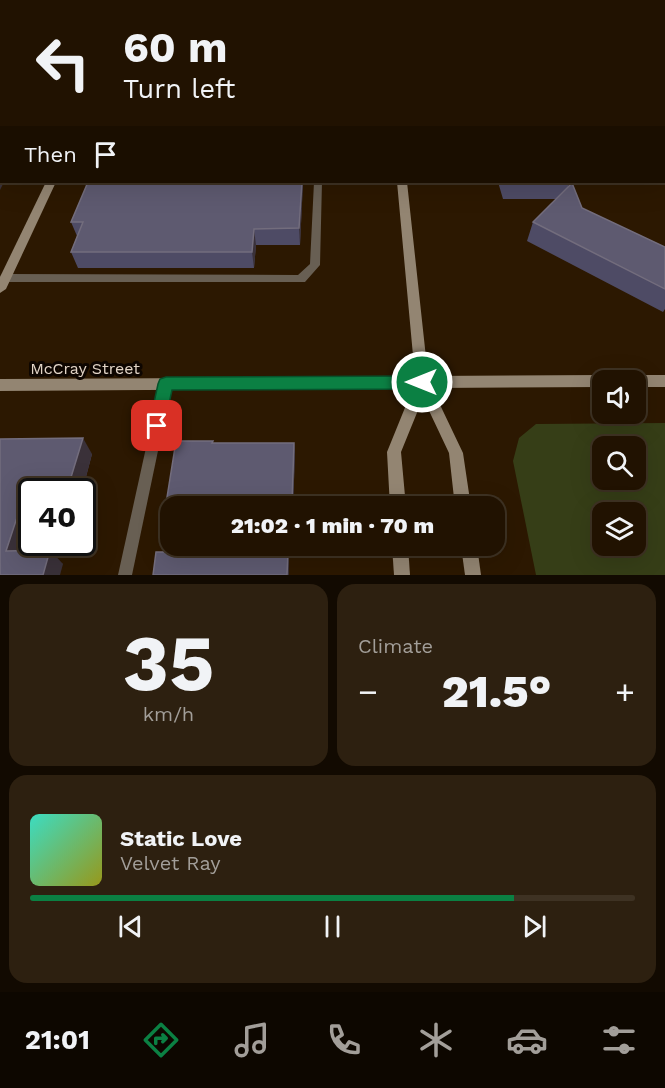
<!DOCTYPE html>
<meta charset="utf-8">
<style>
body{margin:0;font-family:"Work Sans",sans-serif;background:#2d2010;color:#f1f3f6;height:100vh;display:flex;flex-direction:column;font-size:22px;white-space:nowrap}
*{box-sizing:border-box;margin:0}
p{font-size:20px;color:#a29e99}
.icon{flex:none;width:33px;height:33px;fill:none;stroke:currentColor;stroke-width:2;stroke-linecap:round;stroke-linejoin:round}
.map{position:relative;height:575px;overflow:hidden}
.panel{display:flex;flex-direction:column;gap:9px;padding:9px;background:#120a01;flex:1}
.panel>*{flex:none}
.banner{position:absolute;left:0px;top:0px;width:666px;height:183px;box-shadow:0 6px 24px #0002,0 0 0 2px #3e3223;background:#211201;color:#f1f3f6;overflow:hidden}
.buttons{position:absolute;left:592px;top:370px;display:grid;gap:12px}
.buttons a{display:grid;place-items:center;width:54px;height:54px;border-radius:12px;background:#211201;box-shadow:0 6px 24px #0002,0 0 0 2px #3e3223;font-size:30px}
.speed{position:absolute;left:18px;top:478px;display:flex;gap:12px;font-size:30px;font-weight:700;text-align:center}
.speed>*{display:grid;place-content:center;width:78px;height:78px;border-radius:50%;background:#211201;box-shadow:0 6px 24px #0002,0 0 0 2px #3e3223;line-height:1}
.speed .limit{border:3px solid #111;border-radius:9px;background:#fff;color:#111}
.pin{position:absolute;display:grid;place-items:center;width:51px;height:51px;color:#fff;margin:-26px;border-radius:12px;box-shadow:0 3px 9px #0006}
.me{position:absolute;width:66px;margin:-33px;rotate:270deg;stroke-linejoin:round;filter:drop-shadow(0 0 4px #0008)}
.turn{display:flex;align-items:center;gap:21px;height:126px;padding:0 24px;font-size:27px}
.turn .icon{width:78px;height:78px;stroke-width:2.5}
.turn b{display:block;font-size:42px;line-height:51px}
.then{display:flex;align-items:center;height:57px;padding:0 24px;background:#0003;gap:12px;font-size:22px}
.big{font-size:45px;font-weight:800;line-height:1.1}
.panel .tile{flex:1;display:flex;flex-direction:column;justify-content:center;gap:9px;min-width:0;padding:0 21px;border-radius:18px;background:#2d2010}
.panel .dial{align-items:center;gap:0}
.dial b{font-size:78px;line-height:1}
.song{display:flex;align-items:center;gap:18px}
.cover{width:72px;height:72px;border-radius:9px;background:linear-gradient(135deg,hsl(170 70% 55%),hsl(60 70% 35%))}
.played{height:6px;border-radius:3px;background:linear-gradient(90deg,#0b8043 80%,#3e3223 80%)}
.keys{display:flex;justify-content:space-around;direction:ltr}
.heat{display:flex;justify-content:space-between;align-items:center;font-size:33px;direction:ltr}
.panel .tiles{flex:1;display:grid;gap:9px;grid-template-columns:1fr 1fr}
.tile:last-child{grid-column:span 2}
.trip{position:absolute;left:160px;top:496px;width:345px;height:60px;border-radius:18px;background:#211201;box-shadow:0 6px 24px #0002,0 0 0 2px #3e3223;font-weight:800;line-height:60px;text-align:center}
.dock{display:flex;height:96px;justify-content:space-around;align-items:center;background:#0d0700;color:#a29e99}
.dock .icon{width:42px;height:42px}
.dock .on{color:#0b8043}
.dock b{font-size:27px;color:#f1f3f6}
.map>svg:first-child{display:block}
</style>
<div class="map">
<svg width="665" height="575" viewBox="0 0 665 575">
<rect width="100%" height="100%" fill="#2c1801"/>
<!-- green -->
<path fill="#363e17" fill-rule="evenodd" d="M665 423V575H536L513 461 519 438 536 424ZM603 447H636V480H603ZM603 513H636V546H603Z"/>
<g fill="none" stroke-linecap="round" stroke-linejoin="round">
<!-- lane -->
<g fill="#685f53" fill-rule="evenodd">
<rect x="322" y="0" width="6" height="2"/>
<rect x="583" y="0" width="6" height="2"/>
<polygon points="633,0 647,2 634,2"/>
<rect x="664" y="3" width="1" height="4"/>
<rect x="0" y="37" width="2" height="4"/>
<rect x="0" y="53" width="2" height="4"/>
<rect x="664" y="105" width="1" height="4"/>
<rect x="0" y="138" width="2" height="4"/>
<polygon points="314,182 322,182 320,265 305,282 5,282 0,278 1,275 5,274 298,275 310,264"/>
<polygon points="166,379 170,380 172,384 132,575 118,575 160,384 162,380"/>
</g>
<!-- secondary -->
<g fill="#938572" fill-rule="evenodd">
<polygon points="133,0 141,0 133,2"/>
<rect x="380" y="0" width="8" height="2"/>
<polygon points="46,182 56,182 6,289 0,293 0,277"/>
<polygon points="397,182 407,182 428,376 603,375 608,377 610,381 603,381 603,387 432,388 463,453 471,507 455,507 449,453 423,398 401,452 406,507 390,507 387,452 413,388 0,391 0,379 415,377"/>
<polygon points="636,375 665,375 665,387 636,387 636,381 629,381 631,377"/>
<polygon points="392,546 408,546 410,575 394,575"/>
<polygon points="461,546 477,546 481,575 465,575"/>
</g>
</g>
<!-- wall -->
<g fill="#4e4b65">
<polygon points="0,0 97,0 96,2 2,2 2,26 0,26"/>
<rect x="0" y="60" width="2" height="53"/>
<polygon points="303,182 300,245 256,245 254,268 78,268 71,252 77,236 71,222"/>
<polygon points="498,182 570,182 568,187 582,208 665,247 665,309 663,312 527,241 533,222 556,199 503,199"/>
<polygon points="0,439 92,454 82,492 32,492 32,529 25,550 63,564 0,575"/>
<polygon points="213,443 294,443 295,454 293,507 171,507 171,521 170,521 165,510"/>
</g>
<!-- shaded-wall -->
<g fill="#3a3139">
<polygon points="83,0 97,0 96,2 82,2"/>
<polygon points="0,8 2,12 2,22 0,19"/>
<polygon points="2,161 2,182 4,182 0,190 0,164"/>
<polygon points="302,182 303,182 300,245 299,228"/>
<polygon points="254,229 256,245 254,268 252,252"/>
<polygon points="83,438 92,454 82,492 71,492 68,487"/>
<polygon points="294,443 295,454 293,507 292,507"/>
<polygon points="27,487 32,492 32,529 20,564 6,551"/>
<polygon points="50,550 63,564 60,575 43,575"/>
<polygon points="288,552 289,562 289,575 287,575"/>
</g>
<!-- building -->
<g fill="#5e5a70" stroke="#736d7d" stroke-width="1.5">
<polygon points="0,0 83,0 82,2 2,2 2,6 0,6"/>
<polygon points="171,0 292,0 292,2 170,2"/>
<rect x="454" y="0" width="131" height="2"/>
<rect x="0" y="60" width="2" height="40"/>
<polygon points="665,119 665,163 664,164 664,120"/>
<polygon points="0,154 2,154 2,161 0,164"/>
<polygon points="88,182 302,182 299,228 254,229 252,252 71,252 83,222 71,222"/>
<polygon points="572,183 582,208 665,247 665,289 533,222"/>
<polygon points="83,438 68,487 27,487 6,551 50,550 43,575 0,575 0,439"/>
<polygon points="176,441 213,441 212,443 294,443 292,503 205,503 204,507 171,507 171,510 165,510"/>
<polygon points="156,552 288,552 287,575 153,575"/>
</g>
<!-- route -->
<polygon fill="#0b8043" stroke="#07532c" stroke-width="1.5" points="422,376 428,378 430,382 428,387 422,389 172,390 163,431 157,433 151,431 149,426 158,384 160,379 166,377"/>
<g text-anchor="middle" stroke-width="6" stroke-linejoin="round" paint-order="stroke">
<!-- street labels -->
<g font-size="16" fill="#e2d4c6" stroke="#0e0601">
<text x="85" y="374">McCray Street</text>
</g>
</g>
</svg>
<div class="buttons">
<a><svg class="icon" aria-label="sound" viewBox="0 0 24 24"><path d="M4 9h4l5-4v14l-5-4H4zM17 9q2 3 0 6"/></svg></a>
<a><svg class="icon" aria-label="search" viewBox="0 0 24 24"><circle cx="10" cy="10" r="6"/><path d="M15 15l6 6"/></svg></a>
<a><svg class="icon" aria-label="layers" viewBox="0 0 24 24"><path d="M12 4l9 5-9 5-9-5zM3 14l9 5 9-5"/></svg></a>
</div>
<div class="speed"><div class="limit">40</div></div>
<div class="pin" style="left:157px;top:426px;background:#d93025"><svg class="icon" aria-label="arrive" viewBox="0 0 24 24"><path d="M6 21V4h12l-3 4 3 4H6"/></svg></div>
<svg class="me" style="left:422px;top:382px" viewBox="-20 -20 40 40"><circle r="17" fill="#0b8043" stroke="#fff" stroke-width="3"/><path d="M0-11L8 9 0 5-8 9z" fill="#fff"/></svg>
<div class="trip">21:02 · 1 min · 70 m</div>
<div class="banner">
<div class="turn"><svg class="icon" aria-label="left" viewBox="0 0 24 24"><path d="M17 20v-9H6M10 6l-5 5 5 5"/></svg><div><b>60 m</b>Turn left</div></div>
<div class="then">Then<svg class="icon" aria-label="arrive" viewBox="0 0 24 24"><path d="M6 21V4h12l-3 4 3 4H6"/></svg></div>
</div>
</div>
<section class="panel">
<div class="tiles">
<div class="tile dial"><b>35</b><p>km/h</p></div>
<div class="tile"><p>Climate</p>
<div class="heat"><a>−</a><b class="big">21.5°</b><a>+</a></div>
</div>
<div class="tile">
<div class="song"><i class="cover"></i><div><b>Static Love</b><p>Velvet Ray</p></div></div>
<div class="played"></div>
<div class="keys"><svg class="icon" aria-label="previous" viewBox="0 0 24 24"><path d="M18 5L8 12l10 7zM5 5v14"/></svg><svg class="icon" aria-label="pause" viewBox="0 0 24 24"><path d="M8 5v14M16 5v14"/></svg><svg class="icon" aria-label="next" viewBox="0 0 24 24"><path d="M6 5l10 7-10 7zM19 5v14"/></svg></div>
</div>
</div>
</section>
<nav class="dock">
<b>21:01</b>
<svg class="icon on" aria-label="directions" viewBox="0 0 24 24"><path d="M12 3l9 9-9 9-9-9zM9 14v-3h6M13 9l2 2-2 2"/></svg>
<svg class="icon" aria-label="music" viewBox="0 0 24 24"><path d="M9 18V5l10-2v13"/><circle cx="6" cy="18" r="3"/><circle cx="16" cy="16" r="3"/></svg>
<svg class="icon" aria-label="phone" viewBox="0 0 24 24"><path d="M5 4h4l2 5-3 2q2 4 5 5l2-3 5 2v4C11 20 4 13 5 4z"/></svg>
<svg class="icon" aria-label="climate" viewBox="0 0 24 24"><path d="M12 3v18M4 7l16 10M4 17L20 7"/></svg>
<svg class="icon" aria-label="car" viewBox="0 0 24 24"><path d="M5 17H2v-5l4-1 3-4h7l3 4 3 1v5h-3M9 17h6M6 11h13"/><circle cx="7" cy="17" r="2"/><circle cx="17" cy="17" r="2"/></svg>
<svg class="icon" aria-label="filters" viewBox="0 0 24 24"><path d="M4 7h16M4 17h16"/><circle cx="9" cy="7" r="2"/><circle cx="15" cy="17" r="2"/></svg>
</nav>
